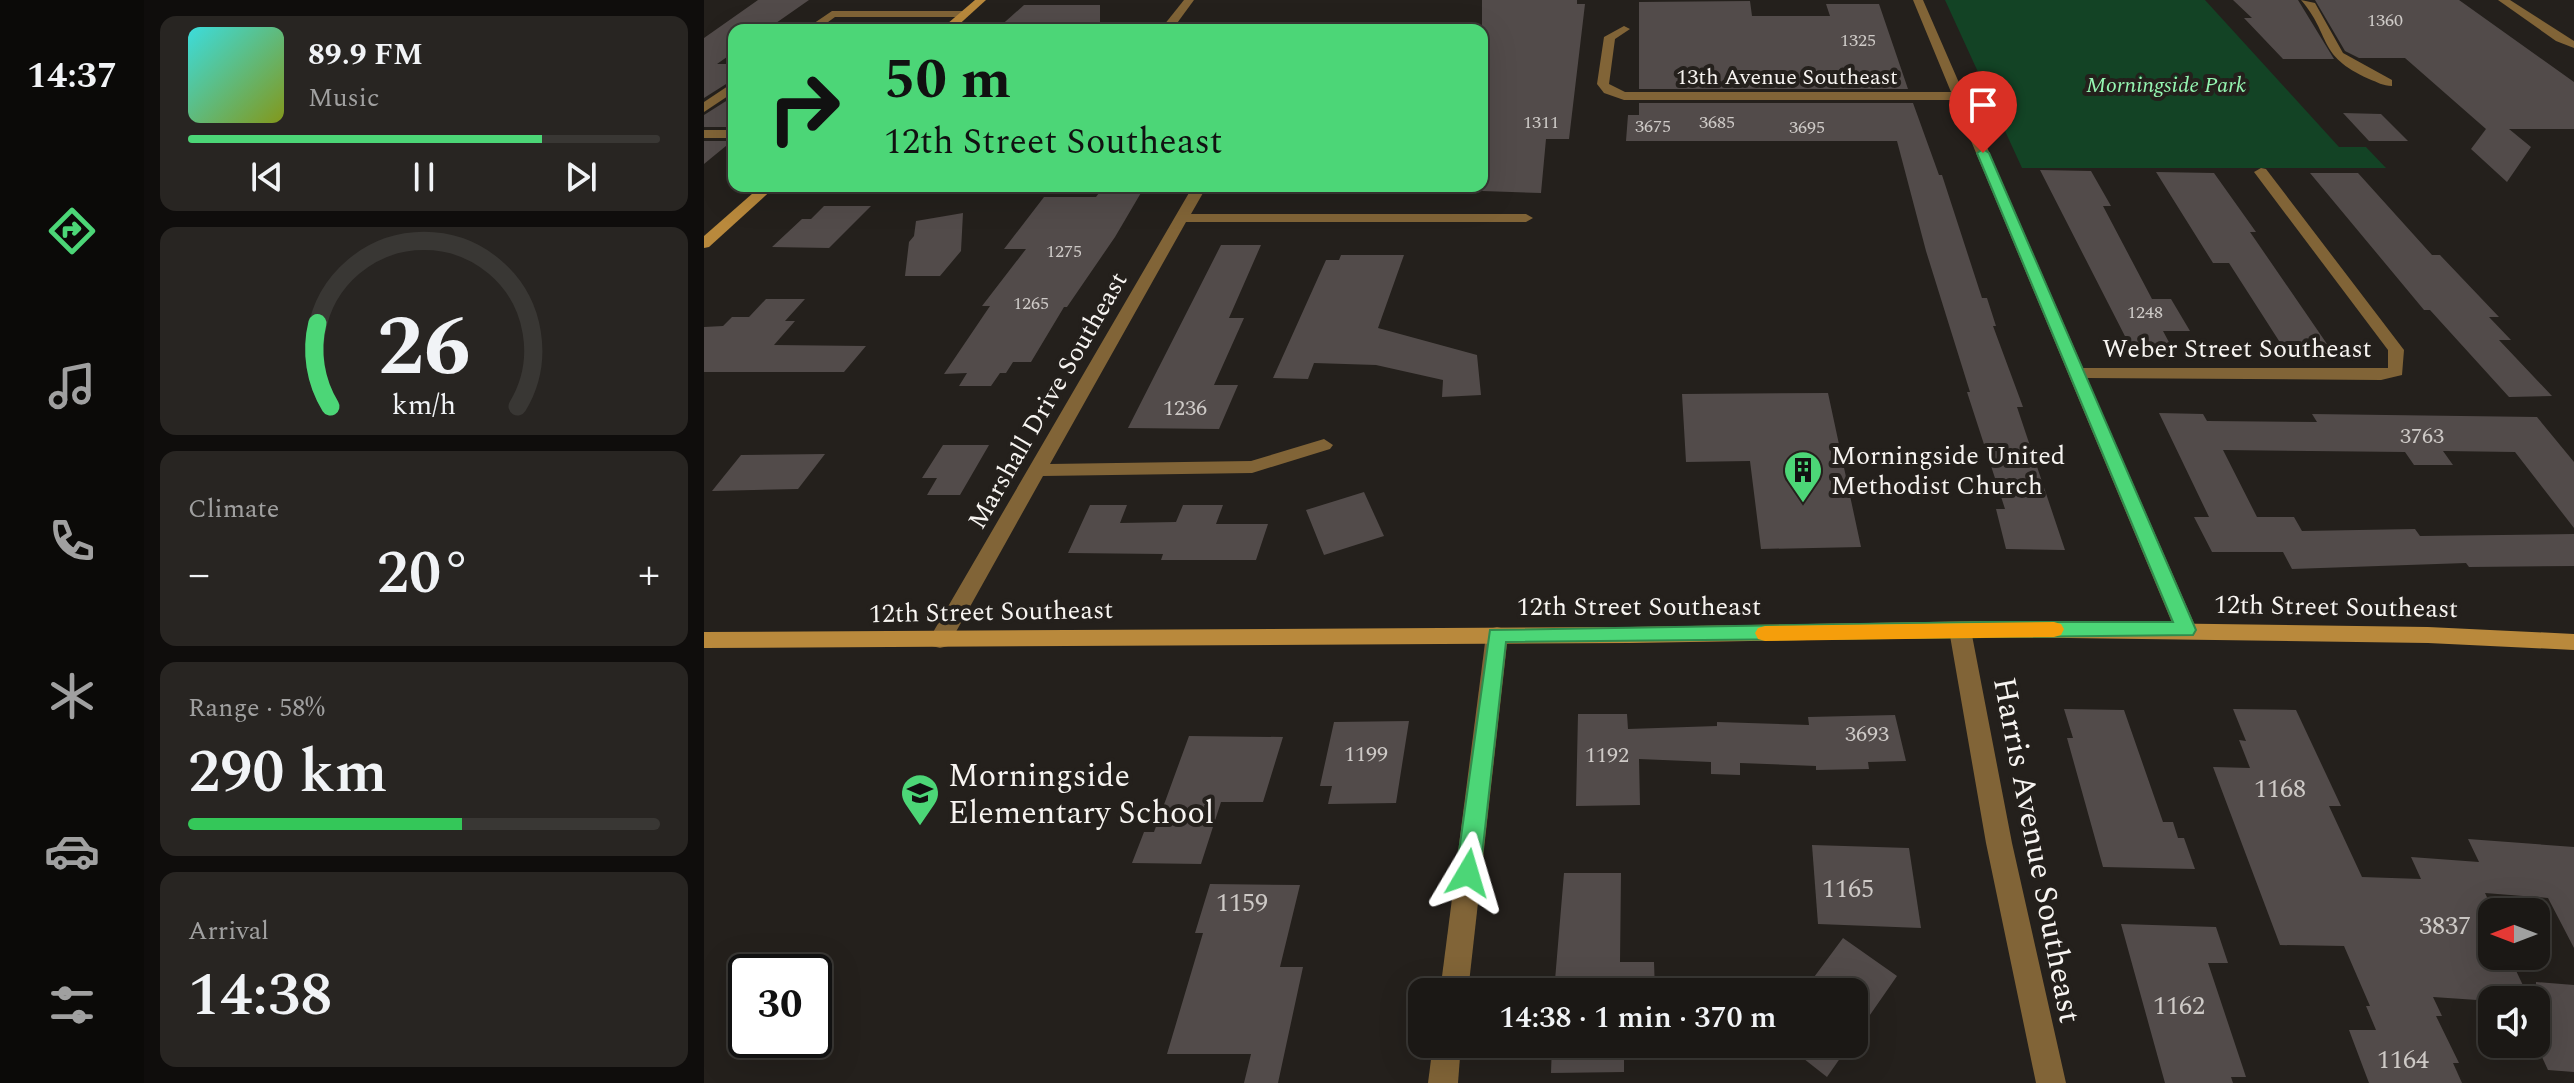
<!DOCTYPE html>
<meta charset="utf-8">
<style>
body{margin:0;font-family:Spectral,serif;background:#282522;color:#f1f3f6;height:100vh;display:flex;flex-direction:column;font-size:30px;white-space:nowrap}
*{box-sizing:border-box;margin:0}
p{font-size:26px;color:#a0a0a0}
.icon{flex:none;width:44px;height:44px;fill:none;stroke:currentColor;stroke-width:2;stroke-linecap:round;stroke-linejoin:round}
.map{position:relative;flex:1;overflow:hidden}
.side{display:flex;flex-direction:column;gap:16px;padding:16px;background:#0f0d0c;width:560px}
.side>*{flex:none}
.top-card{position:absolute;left:24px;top:24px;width:760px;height:168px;border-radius:16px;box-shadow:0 8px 32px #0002,0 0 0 2px #393734;background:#4cd677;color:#111;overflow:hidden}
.needle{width:52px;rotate:270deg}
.fabs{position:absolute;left:1774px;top:898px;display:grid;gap:16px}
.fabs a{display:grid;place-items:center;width:72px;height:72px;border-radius:16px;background:#1b1815;box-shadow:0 8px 32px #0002,0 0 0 2px #393734;font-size:40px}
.speed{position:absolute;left:24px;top:954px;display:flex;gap:16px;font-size:40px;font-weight:700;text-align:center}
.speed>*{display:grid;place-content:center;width:104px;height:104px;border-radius:50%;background:#1b1815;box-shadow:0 8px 32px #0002,0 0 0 2px #393734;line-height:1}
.speed .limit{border:4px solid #111;border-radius:12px;background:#fff;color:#111}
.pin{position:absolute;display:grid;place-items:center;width:68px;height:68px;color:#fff;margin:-82px -34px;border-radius:50% 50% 50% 0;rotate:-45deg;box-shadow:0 0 8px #0007}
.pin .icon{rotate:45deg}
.me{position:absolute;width:88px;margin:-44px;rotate:7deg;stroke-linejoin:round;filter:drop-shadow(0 0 6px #0008)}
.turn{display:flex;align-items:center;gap:28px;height:168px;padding:0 24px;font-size:36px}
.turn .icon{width:104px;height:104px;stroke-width:2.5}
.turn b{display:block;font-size:56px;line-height:68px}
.big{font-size:60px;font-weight:600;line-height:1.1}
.side .tile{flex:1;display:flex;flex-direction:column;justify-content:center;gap:12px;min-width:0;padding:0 28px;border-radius:16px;background:#282522}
.side .dial{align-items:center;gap:0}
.dial svg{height:208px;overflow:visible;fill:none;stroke:#393734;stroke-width:7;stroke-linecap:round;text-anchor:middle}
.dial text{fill:#f1f3f6;stroke:none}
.song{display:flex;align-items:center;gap:24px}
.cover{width:96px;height:96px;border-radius:12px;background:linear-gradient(135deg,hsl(180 70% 55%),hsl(70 70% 35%))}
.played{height:8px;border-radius:4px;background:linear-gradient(90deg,#4cd677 75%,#393734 75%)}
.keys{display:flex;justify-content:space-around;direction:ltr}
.heat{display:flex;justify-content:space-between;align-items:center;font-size:44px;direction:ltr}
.charge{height:12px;border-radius:6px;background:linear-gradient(90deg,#34c759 58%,#393734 0)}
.trip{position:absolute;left:704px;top:978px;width:460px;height:80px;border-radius:16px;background:#1b1815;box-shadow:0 8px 32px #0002,0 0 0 2px #393734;font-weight:600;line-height:80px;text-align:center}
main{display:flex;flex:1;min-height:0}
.tabs{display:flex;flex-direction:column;width:144px;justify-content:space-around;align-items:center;background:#0b0a08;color:#a0a0a0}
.tabs .icon{width:56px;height:56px}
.tabs .on{color:#4cd677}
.tabs b{font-size:36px;color:#f1f3f6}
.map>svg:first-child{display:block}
</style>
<main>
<nav class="tabs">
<b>14:37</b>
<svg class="icon on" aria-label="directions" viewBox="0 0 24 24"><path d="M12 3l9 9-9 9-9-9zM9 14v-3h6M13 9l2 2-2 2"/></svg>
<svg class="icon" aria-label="music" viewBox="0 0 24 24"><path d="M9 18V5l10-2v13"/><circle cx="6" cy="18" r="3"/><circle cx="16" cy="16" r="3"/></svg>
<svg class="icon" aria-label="phone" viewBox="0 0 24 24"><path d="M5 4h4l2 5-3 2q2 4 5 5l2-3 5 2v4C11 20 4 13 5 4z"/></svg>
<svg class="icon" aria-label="climate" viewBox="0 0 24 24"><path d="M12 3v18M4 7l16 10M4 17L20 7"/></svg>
<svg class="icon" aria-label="car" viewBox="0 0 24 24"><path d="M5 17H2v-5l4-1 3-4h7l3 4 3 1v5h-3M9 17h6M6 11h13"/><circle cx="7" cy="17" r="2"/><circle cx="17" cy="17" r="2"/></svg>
<svg class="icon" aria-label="filters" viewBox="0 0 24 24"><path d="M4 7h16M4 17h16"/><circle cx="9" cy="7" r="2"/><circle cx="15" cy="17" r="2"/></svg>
</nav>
<section class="side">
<div class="tile">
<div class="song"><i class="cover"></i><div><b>89.9 FM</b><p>Music</p></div></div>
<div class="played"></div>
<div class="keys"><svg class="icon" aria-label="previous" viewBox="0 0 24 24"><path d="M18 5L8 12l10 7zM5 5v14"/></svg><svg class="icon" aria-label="pause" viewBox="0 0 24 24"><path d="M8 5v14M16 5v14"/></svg><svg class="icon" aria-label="next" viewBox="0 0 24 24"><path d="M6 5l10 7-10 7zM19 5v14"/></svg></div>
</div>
<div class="tile dial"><svg viewBox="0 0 100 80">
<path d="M14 69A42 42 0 1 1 86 69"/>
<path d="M14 69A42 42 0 0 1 9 37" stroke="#4cd677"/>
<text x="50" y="56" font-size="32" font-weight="700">26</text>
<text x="50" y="72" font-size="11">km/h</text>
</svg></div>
<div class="tile"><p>Climate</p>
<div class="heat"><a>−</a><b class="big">20°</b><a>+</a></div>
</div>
<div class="tile"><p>Range · 58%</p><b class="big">290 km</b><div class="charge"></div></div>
<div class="tile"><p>Arrival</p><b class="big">14:38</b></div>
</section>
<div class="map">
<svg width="1870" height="1083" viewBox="0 0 1870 1083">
<rect width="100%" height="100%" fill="#24201c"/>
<!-- green -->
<polygon fill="#134325" points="1241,0 1501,0 1635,147 1662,147 1682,168 1318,168"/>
<!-- building -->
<g fill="#524b4a">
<polygon points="54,0 105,0 62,30 30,30 30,52 13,64 30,64 30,79 0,98 0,38"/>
<polygon points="778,0 873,0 873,4 881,4 865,139 842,139 837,193 778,191"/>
<polygon points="1529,0 1594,0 1630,59 1579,59 1540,18 1548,18"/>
<polygon points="1611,0 1755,0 1870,82 1870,129 1805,129 1827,147 1803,182 1767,149 1782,129 1701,58 1655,58 1641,51"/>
<polygon points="1046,1 1048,16 1126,16 1122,4 1175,4 1204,89 935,89 935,2"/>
<polygon points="320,5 396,5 396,30 292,30"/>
<polygon points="30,96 30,127 0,127 0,115"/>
<polygon points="935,103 1209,103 1235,175 1238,175 1278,298 1283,298 1292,326 1289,326 1319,407 1313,407 1361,550 1302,549 1292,509 1301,509 1263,392 1266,392 1222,251 1193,141 922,141 924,115 935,115"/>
<polygon points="1639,113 1677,114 1704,141 1665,141"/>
<polygon points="0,141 28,141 0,164"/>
<polygon points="1336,170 1387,171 1407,206 1399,206 1448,299 1467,299 1486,331 1459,331 1467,346 1426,346"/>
<polygon points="1452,172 1510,173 1552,232 1546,232 1623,344 1577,344 1525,263 1509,263"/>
<polygon points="1606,173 1654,173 1728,255 1736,255 1795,317 1785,317 1807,340 1795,340 1848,396 1805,397 1726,310 1720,310"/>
<polygon points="400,186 441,186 411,237 363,307 360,307 327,362 309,362 302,373 296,373 287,386 255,386 263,373 240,374 286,306 278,306 322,249 300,249 340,197 392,197"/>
<polygon points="120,206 167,206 125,248 68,247 98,219 107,219"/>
<polygon points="259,213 257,251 236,276 201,276 205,242 210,236 212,221"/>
<polygon points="517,245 557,245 525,318 540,318 510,385 534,385 515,429 424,428"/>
<polygon points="637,255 700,255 674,328 773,355 777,395 738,397 739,380 672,365 610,363 604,379 569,378 622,260 635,260"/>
<polygon points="62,299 101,299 81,321 91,321 70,345 162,346 140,372 0,372 0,327 19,326 28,317 45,317"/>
<polygon points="1124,393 1157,547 1057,549 1046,461 982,462 978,394"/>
<polygon points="1455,413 1499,414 1503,421 1613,422 1608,414 1833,417 1870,462 1870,528 1811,452 1739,451 1749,465 1710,465 1701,452 1519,450 1553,517 1590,517 1598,531 1711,529 1716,536 1870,534 1870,566 1765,567 1762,563 1588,569 1579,552 1508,552 1490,517 1505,517"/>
<polygon points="239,445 285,445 256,495 223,495 233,478 218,478"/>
<polygon points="121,454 94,489 8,491 37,455"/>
<polygon points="660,492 680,536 620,555 602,510"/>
<polygon points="386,505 423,505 416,523 472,522 479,505 519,505 512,524 564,524 552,560 457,560 459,554 364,553"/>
<polygon points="1360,709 1420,710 1459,822 1469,822 1474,838 1480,838 1491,869 1399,867 1363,738 1369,738"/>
<polygon points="1529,709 1592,710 1637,806 1625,806 1658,877 1717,879 1707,857 1775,862 1764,839 1870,847 1870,948 1844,898 1781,893 1790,912 1784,912 1788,920 1788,956 1805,956 1826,1000 1788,1001 1729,997 1738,1016 1732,1016 1755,1063 1749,1063 1758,1083 1665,1083 1645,1030 1672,1030 1662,1006 1666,1006 1640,946 1576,945 1509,767 1546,768 1535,740 1542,741"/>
<polygon points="874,714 923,714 924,729 1013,726 1013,722 1105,725 1104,717 1191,715 1202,761 1164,762 1165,769 1112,770 1112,766 1036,763 1036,775 1007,774 1007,762 935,759 936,805 872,806"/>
<polygon points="705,721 692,803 624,804 628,786 616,786 630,722"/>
<polygon points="485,736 579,737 559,802 517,802 497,864 428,863 440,832 450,832"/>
<polygon points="1108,845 1205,848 1217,928 1114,924"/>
<polygon points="860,873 917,873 916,962 950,962 951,992 850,992"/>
<polygon points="506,884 596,885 576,967 599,967 574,1083 540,1083 547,1054 463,1054 499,933 491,933"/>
<polygon points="1417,924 1512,927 1524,963 1504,963 1542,1077 1527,1077 1529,1083 1461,1083"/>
<polygon points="1139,938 1193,976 1150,1038 1150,992 1099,992"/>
<polygon points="1832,982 1870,985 1870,1072 1844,1070 1832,1044"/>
<polygon points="848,1044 920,1044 920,1072 847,1073"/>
<polygon points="1081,1044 1146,1044 1123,1077"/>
</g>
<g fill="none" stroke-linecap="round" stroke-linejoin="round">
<!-- minor -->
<g fill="#816437" fill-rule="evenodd">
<polygon points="480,0 490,0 468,30 456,30"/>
<polygon points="1209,0 1219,0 1379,368 1684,368 1684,350 1550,172 1557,168 1562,169 1700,350 1698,375 1677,380 1383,378 1493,630 1490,636 1482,638 1474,636 1471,630 1250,100 920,100 900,93 893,84 900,37 920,26 926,29 911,39 905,84 921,92 1247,92"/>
<path d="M1597 0 1611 3 1639 53 1688 80V86C1679 86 1673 82 1665 79 1612 55 1628 36 1597 0Z"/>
<polygon points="1794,0 1806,0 1870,41 1870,48 1852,41"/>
<polygon points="128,11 260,11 265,14 260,17 131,17 113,30 100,30"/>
<polygon points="30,82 30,92 0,112 0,102"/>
<rect x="0" y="130" width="30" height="8"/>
<polygon points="489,186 503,186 487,214 822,214 829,218 822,222 482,222 346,464 547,461 620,439 629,445 626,449 548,473 339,476 244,646 236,648 228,646 225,640 228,634"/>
<polygon points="793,627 801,629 804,635 764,992 736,992 782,635 785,629"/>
<polygon points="729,1044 757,1044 754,1083 724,1083"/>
</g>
<!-- tertiary -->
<polygon fill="#816437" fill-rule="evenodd" points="1256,622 1264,624 1267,630 1308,843 1362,1083 1332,1083 1282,843 1245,630 1248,624"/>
<!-- secondary -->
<g fill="#b9893c" fill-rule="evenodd">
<polygon points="271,0 282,0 249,30 236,30"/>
<polygon points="57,186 72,186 5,247 0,248 0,236"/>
<polygon points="1284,621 1724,627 1870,634 1870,650 1724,643 1284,637 926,643 0,648 0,632 926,627"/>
</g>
</g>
<!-- route -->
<polygon fill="#4cd677" stroke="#318b4d" stroke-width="2" points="1279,149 1285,153 1492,630 1489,635 802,642 776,873 772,881 764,884 756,881 752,873 786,630 1284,622 1469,622 1273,153"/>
<!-- slow -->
<polygon fill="#f59e0b" points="1350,622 1357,624 1360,629 1357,635 1350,637 1061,641 1054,639 1051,633 1054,628 1061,626"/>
<!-- icons -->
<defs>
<g id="building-pin" transform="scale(2)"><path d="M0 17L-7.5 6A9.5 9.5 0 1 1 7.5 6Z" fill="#4cd677" stroke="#24201c"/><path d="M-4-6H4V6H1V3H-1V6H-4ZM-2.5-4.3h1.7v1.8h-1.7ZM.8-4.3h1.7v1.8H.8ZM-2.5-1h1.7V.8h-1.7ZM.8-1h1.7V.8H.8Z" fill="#111"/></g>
<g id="school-pin" transform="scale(2)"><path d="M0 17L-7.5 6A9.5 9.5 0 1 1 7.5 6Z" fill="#4cd677" stroke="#24201c"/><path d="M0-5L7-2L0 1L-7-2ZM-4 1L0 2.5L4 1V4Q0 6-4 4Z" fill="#111"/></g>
</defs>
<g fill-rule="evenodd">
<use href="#building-pin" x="1099" y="470"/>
<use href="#school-pin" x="216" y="793"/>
</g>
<g text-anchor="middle" stroke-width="8" stroke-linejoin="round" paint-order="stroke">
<!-- far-number labels -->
<g font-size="18" fill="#cecac7">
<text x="1681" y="26">1360</text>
<text x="1154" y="46">1325</text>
<text x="837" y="128">1311</text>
<text x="1013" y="128">3685</text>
<text x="949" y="132">3675</text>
<text x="1103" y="133">3695</text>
<text x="360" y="257">1275</text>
<text x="327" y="309">1265</text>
<text x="1441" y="318">1248</text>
</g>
<!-- far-street labels -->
<g font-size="22" fill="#f7f4f1" stroke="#24201c">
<text x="1083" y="84">13th Avenue Southeast</text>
</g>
<!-- far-park labels -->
<g font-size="22" font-style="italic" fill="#95f6b2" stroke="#24201c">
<text x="1462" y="92">Morningside Park</text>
</g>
<!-- number labels -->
<g font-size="22" fill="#cecac7">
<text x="481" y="415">1236</text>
<text x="1718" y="443">3763</text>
<text x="1163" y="741">3693</text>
<text x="662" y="761">1199</text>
<text x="903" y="762">1192</text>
</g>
<!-- street labels -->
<g font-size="26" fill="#f7f4f1" stroke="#24201c">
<text x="1533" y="357">Weber Street Southeast</text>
<text transform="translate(343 400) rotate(-60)" y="9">Marshall Drive Southeast</text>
<text x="935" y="615">12th Street Southeast</text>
<text transform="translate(1632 606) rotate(1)" y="9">12th Street Southeast</text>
<text transform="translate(287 611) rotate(-1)" y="9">12th Street Southeast</text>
</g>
<!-- poi labels -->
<g font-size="26" fill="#f7f4f1" stroke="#24201c" text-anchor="start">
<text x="1127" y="464">Morningside United<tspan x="1127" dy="30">Methodist Church</tspan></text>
</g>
<!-- near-number labels -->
<g font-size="26" fill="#cecac7">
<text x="1576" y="797">1168</text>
<text x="1144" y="897">1165</text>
<text x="538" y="911">1159</text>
<text x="1741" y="934">3837</text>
<text x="1475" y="1014">1162</text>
<text x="1699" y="1068">1164</text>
</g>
<!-- near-poi labels -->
<g font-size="32" fill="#f7f4f1" stroke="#24201c" text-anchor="start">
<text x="244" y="786">Morningside<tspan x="244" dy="37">Elementary School</tspan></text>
</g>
<!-- near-street labels -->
<g font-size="32" fill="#f7f4f1" stroke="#24201c">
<text transform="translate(1334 850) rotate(79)" y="11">Harris Avenue Southeast</text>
</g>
</g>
</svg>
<div class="fabs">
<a><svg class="needle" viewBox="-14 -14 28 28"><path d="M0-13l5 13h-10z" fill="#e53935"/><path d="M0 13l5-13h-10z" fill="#a0a0a0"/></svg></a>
<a><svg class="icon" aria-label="sound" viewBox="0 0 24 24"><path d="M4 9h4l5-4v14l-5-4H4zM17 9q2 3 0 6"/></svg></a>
</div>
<div class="speed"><div class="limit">30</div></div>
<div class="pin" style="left:1279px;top:153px;background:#d93025"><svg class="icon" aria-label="arrive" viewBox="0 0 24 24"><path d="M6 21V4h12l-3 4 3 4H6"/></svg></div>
<svg class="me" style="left:764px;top:873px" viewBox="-20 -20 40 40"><path d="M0-17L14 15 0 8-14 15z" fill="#4cd677" stroke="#fff" stroke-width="4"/></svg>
<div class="trip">14:38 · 1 min · 370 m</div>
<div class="top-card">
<div class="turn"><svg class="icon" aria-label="right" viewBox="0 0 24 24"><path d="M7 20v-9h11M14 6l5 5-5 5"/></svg><div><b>50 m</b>12th Street Southeast</div></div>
</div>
</div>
</main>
